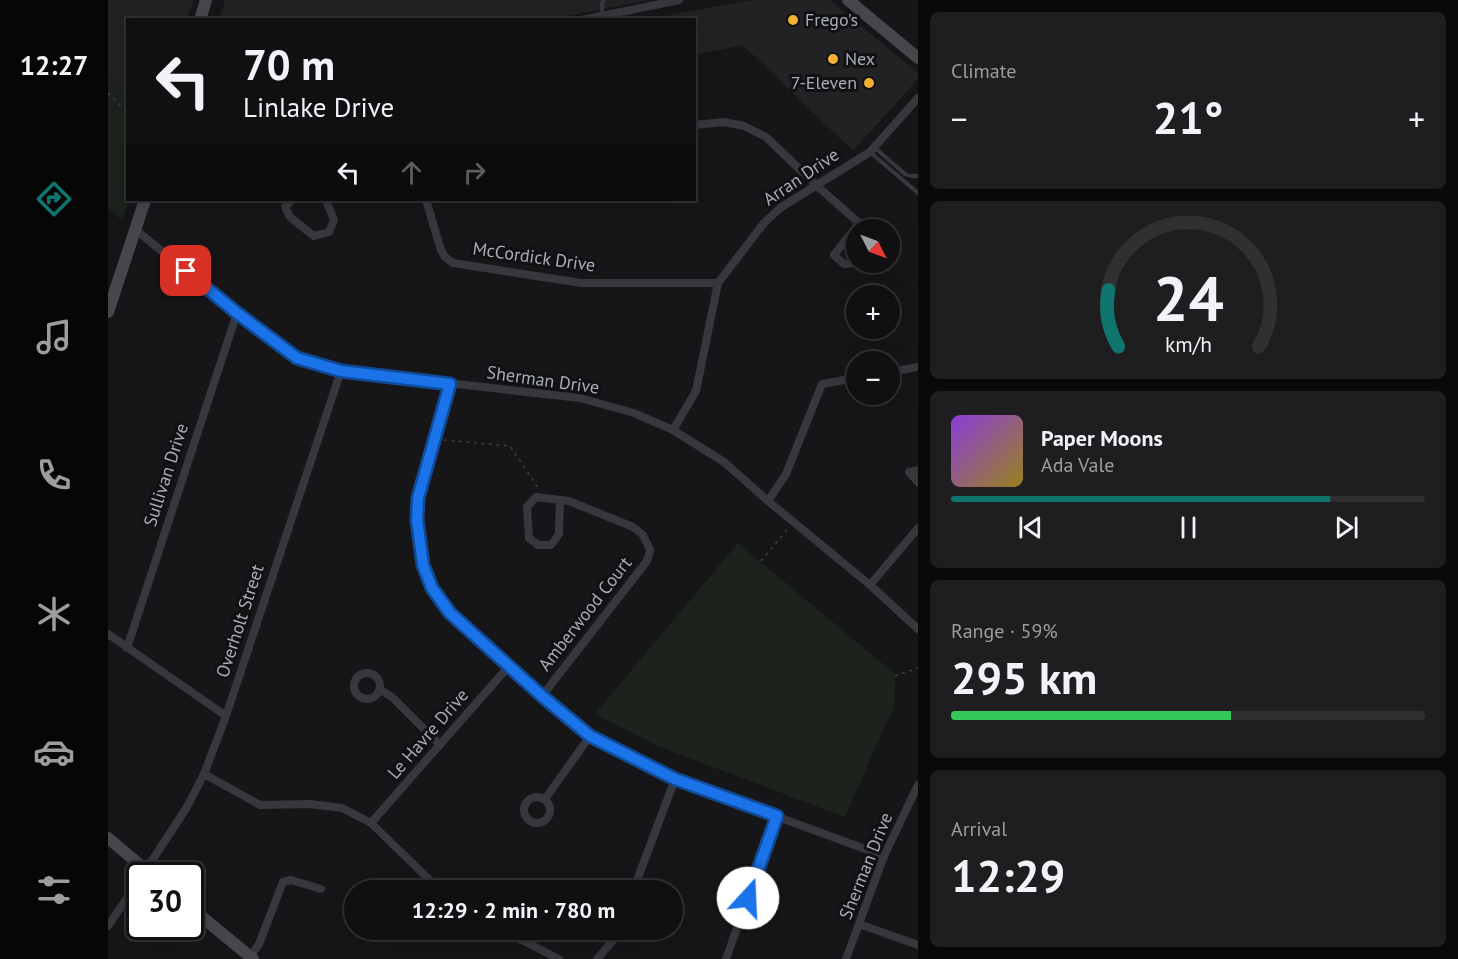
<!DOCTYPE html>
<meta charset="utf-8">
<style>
body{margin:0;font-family:"PT Sans",sans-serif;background:#1e1e20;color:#f1f3f6;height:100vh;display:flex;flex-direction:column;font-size:22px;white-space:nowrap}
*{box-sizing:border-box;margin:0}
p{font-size:20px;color:#9c9d9f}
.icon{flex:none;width:33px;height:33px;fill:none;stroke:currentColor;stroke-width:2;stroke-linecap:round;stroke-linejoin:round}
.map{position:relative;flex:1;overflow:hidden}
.drawer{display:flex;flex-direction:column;gap:12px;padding:12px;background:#09090a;width:540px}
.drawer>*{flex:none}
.banner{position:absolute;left:18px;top:18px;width:570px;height:183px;border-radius:0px;box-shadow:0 6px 24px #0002,0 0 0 2px #303032;background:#101012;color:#f1f3f6;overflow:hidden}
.needle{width:39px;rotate:132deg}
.buttons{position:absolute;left:738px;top:219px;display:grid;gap:12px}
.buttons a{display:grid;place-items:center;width:54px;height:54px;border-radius:50%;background:#101012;box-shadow:0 6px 24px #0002,0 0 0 2px #303032;font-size:30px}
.speed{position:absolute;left:18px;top:862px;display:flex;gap:12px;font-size:30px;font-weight:700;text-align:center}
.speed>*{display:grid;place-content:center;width:78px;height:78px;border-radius:50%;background:#101012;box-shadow:0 6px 24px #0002,0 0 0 2px #303032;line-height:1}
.speed .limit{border:3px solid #111;border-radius:9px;background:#fff;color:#111}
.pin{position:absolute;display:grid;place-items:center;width:51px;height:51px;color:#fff;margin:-26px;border-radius:12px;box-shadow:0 3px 9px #0006}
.me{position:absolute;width:66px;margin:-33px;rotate:20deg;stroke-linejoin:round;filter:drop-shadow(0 0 4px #0008)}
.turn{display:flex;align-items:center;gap:21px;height:126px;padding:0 18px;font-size:27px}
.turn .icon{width:78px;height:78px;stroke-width:2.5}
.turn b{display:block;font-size:42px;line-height:51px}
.lanes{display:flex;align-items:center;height:57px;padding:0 18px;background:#0003;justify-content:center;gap:30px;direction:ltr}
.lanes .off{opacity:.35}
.big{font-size:45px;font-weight:800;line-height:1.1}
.drawer .widget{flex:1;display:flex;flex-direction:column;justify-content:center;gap:9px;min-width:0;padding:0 21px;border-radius:9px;background:#1e1e20}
.drawer .dial{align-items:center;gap:0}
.dial svg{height:156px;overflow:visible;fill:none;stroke:#303032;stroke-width:7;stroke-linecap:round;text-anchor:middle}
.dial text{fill:#f1f3f6;stroke:none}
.song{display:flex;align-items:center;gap:18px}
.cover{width:72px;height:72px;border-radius:9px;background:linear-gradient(135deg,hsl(270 70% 55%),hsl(50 70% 35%))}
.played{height:6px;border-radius:3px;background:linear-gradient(90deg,#0f766e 80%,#303032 80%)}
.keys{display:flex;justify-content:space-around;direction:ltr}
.heat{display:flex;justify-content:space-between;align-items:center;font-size:33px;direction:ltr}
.charge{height:9px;border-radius:4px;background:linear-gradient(90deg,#34c759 59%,#303032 0)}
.trip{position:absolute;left:236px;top:880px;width:339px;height:60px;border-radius:30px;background:#101012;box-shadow:0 6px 24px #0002,0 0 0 2px #303032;font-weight:800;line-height:60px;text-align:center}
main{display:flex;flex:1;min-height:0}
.dock{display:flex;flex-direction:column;width:108px;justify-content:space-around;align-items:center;background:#060607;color:#9c9d9f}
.dock .icon{width:42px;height:42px}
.dock .current{color:#0f766e}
.dock b{font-size:27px;color:#f1f3f6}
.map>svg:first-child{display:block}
</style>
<main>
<nav class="dock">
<b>12:27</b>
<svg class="icon current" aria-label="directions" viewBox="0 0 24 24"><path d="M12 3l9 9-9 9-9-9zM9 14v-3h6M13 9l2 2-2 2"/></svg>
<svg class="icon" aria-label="music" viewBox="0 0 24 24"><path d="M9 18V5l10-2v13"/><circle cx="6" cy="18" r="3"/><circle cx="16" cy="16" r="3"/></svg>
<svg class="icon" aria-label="phone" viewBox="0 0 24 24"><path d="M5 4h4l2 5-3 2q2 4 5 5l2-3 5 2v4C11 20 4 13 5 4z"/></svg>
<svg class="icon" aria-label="climate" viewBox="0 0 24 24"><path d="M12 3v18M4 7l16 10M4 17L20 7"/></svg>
<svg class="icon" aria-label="car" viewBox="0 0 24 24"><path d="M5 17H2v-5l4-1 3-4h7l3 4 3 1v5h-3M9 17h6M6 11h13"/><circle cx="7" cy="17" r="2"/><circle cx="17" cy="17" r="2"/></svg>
<svg class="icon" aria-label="filters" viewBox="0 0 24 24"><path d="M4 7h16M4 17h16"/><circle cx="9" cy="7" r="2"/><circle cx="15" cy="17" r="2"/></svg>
</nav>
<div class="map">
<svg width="810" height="959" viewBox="0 0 810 959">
<rect width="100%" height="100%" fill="#161618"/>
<!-- built -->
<g fill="#222225">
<polygon points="0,0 86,0 79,19 20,20 19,95 0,78"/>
<polygon points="117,0 543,0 437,20 111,20"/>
<polygon points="644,0 722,0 810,73 810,79 745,151 635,45 587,55 586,20 540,19"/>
</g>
<!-- green -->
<g fill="#1c231d">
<polygon points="0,78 19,95 20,200 21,200 14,220 0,208"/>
<polygon points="630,543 787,674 786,710 778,723 737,817 552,747 487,714"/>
</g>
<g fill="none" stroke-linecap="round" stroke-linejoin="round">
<!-- path -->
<g stroke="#3d3f44" stroke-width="1.5" stroke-dasharray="3 4.5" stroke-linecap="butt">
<polyline points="0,93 13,106 20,108"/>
<polyline points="336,440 402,446 431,489"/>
<polyline points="653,561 679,530"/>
<polyline points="787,676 810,668"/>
</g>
<!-- lane -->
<g stroke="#37383d" stroke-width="4">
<polyline points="494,14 494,3 496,0"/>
<polyline points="767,148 797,174 802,176 810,176"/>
<polyline points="763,153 810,193"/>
</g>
<!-- street -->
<g stroke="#37383d" stroke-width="8">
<polyline points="474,20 571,0"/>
<polyline points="586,125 616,122 636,126 658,137 708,185 759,230"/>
<polyline points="184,200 177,207 182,217 206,236 221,232 226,220 218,200"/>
<polyline points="318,200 333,250 337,257 345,263 473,283 610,283"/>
<polyline points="751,223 726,255 736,264 753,262"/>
<polyline points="28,230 129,313 189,358 233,371 472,398 526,413 565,430 616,462 660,501 762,585 810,629"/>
<polyline points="782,372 810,367"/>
<polyline points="342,384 310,498 309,520 315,565 324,588 342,613 434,696 482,736 567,779 776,856"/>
<polyline points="565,430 588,391 610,283 656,223 672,208 762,152 810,98"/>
<polyline points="810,470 801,472 810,482"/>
<polyline points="660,501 678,474 714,384 748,378"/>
<polyline points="762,585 810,528"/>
<polyline points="0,634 118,716"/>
<polyline points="19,648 129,313"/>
<circle cx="259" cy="686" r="13"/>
<polyline points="272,689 285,698 332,745"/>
<polyline points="434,696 539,561 542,550 535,535 525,527 461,501 428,497 419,507 421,538 430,545 443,545 451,534 452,500"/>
<polyline points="96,774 152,805 202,804 234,808 263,823 333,891"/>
<circle cx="429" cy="810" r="13"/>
<polyline points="437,799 482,736"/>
<polyline points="263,823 401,666"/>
<polyline points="34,876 79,807 96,774 118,716 233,371"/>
<polyline points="525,891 567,779"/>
<polyline points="751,924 810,945"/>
<polyline points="0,926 32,879"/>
<polyline points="394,930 451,959"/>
<polyline points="142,957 151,944 175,882 183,880 213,889"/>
<polyline points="489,959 508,937 511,930"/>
<polyline points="618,959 669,816"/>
<polyline points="738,959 776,856 810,785"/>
</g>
<!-- secondary -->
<g stroke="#45474d" stroke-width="12">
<polyline points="740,0 810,58"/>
<polyline points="92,20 98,0"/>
<polyline points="0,312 37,200"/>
<polyline points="0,838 45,876"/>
<polyline points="82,907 145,959"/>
</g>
</g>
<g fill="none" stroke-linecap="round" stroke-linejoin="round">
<!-- route casing -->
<g stroke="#114b97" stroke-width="15">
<polyline id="route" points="78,271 129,313 189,358 233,371 342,384 310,498 309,520 315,565 324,588 342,613 434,696 482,736 567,779 669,816 640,898"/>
</g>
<!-- route -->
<use href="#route" stroke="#1a73e8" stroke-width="10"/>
</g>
<!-- markers -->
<g fill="#f2b134" stroke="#111113" stroke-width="2">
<circle cx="685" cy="20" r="6"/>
<circle cx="725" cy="59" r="6"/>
<circle cx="761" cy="83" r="6"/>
</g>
<g text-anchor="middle" stroke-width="6" stroke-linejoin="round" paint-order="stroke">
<!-- poi labels -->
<g font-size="18" fill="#a8adb8" stroke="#111113" text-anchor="start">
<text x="697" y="26">Frego's</text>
<text x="737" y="65">Nex</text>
<text x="749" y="89" text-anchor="end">7-Eleven</text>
</g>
<!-- street labels -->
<g font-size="18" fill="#a8adb8" stroke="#111113">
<text transform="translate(693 177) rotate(-34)" y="6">Arran Drive</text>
<text transform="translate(426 257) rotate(8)" y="6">McCordick Drive</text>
<text transform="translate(435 380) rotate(8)" y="6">Sherman Drive</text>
<text transform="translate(58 475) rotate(-72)" y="6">Sullivan Drive</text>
<text transform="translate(477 614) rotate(-52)" y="6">Amberwood Court</text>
<text transform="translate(132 621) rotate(-72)" y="6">Overholt Street</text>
<text transform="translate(320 734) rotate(-49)" y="6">Le Havre Drive</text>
<text transform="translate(758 866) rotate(-68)" y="6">Sherman Drive</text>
</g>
</g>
</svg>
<div class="buttons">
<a><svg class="needle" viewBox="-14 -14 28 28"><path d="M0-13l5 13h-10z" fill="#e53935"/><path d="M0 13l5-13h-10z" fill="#9c9d9f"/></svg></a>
<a>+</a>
<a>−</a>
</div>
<div class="speed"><div class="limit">30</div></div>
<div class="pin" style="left:78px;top:271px;background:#d93025"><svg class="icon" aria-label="arrive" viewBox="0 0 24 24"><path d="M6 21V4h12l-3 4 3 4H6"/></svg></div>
<svg class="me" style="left:640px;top:898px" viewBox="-20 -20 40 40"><circle r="19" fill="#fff"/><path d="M0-13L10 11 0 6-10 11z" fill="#1a73e8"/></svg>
<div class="trip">12:29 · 2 min · 780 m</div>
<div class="banner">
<div class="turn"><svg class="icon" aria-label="left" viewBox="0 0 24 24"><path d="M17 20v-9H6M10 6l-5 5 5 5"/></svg><div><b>70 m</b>Linlake Drive</div></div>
<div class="lanes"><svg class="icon" aria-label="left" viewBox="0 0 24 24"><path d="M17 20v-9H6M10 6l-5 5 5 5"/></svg><svg class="icon off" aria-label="ahead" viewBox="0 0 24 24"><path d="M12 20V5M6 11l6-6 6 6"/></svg><svg class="icon off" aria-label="right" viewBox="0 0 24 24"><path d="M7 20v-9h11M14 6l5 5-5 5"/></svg></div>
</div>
</div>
<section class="drawer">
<div class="widget"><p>Climate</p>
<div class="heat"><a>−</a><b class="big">21°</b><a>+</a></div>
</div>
<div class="widget dial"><svg viewBox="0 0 100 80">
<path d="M14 69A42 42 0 1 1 86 69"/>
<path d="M14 69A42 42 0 0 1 9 40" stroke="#0f766e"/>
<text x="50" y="56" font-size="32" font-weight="700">24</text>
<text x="50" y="72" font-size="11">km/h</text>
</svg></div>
<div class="widget">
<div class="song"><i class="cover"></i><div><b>Paper Moons</b><p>Ada Vale</p></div></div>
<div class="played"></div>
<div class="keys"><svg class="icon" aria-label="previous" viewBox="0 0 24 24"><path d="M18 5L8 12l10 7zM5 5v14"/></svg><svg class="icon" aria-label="pause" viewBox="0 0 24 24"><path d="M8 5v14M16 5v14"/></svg><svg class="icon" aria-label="next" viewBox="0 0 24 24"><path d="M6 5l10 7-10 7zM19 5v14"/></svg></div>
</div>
<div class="widget"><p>Range · 59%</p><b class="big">295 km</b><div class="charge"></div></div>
<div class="widget"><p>Arrival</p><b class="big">12:29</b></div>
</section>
</main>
